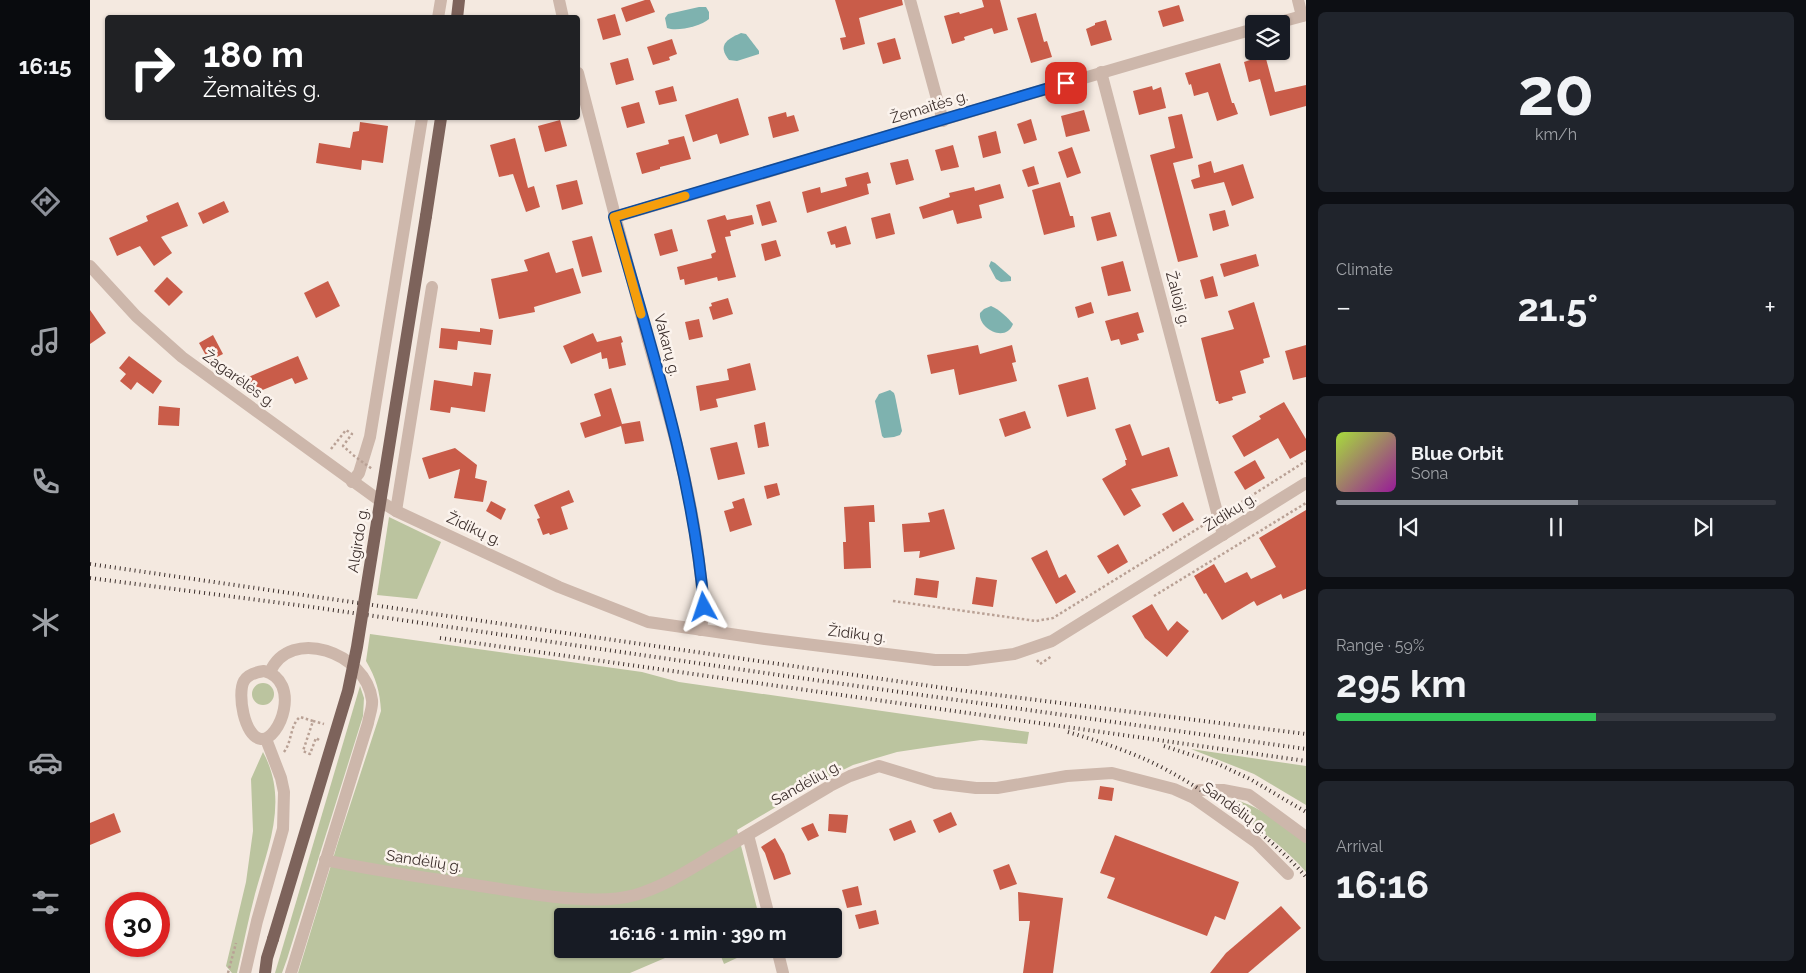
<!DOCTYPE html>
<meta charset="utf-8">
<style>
body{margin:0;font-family:Raleway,sans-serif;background:#20242c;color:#f1f3f6;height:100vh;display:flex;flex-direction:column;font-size:19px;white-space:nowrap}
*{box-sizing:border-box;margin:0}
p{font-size:16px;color:#9ea1a6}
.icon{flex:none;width:28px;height:28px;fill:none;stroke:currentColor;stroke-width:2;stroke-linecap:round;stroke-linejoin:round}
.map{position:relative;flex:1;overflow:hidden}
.details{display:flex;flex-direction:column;gap:12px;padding:12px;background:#0d0f14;width:500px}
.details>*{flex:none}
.banner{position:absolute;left:15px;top:15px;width:475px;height:105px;border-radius:5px;box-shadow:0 1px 4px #0004;background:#202124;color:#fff;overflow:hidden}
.controls{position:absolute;left:1155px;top:15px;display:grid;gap:10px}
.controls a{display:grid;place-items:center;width:45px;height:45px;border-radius:5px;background:#171b24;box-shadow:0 1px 4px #0004;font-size:25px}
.speed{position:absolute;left:15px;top:892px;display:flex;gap:10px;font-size:25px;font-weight:700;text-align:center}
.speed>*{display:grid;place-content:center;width:65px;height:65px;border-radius:50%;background:#171b24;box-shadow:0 1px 4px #0004;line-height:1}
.speed .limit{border:8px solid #d22;background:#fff;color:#111}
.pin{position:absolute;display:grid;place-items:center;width:42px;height:42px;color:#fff;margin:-21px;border-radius:10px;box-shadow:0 2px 8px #0006}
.me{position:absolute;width:55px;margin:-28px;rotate:355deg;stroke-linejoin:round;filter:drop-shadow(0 0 4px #0008)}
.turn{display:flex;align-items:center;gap:18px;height:105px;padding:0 15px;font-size:22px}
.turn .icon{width:65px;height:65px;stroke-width:2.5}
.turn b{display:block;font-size:35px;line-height:42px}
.big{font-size:38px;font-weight:700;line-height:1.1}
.details .card{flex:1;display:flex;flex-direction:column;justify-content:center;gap:8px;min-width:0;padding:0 18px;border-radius:8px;background:#20242c}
.details .dial{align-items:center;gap:0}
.dial b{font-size:65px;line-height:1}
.song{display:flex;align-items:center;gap:15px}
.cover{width:60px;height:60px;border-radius:8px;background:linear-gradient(135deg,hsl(80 70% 55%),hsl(300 70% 35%))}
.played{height:5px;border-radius:2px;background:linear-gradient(90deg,#8c9099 55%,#363941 55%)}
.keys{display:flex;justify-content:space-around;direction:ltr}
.heat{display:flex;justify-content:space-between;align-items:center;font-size:28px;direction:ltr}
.charge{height:8px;border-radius:4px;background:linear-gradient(90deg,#34c759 59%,#363941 0)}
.trip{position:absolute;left:464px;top:908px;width:288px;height:50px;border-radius:5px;background:#171b24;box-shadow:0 1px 4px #0004;font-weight:700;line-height:50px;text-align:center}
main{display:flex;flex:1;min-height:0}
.tab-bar{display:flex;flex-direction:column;width:90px;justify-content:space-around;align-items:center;background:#090b0e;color:#9ea1a6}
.tab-bar .icon{width:35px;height:35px}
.tab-bar .selected{color:#8c9099}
.tab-bar b{font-size:22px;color:#f1f3f6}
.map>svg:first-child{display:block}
</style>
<main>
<nav class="tab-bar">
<b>16:15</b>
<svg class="icon selected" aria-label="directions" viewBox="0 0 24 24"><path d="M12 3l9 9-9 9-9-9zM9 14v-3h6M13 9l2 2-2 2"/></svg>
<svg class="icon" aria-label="music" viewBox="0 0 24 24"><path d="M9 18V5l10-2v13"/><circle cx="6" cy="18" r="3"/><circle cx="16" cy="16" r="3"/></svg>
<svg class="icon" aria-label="phone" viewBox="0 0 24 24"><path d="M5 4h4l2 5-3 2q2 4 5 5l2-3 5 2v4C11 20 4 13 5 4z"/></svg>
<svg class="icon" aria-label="climate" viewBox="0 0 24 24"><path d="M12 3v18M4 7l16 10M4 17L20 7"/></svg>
<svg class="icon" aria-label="car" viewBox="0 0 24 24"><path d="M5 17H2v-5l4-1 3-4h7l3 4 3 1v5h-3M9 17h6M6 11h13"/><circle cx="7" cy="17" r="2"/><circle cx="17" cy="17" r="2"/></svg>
<svg class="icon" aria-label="filters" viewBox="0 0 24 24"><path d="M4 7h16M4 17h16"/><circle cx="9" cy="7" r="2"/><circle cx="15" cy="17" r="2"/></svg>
</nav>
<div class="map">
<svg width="1216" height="973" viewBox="0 0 1216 973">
<rect width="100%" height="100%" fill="#f4e9e0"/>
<!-- green -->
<g fill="#bbc49f">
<polygon points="299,517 351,542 327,599 287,595"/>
<path d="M280 634 552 672 589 682 939 732 937 744 891 740 847 746 807 752 763 765 723 785 647 830 669 916H472V949H596L540 973H208L249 839 291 711C290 692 286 678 276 661Z"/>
<circle cx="173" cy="694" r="11"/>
<polygon points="270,686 274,698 273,716 197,959 192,973 185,973"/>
<polygon points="1101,749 1216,766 1216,805 1164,774"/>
<path d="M173 752C199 800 178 847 165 894 158 920 153 947 147 973H142L136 966 156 882 163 831 161 779Z"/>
<path d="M1132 797C1165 801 1190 824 1216 843V872C1191 843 1158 821 1127 798Z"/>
<polygon points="628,949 666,949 634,964"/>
</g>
<!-- water -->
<g fill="#7eb2af">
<path d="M609 7H616L619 12V19C611 26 587 32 577 28L575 18 578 14Z"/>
<path d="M651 33 656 34 669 51V54L647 61 639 60C627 45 637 39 651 33Z"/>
<polygon points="901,261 905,263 921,277 921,281 911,282 906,279 899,266"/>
<path d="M901 306C909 309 918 318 923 324 916 343 888 329 890 313L894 309Z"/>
<polygon points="800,390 804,393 805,396 812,431 810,435 804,437 794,438 792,436 785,401 789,394"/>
</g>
<!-- building -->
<g fill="#c95c49">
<polygon points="555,0 560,0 565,12 536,22 531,8"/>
<polygon points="745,0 812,0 813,5 769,18 775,44 753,50 750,38 756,37"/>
<polygon points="892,0 910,0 918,30 904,34 902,28 874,37 875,40 862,44 854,16 869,12 870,14 894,7"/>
<polygon points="1089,5 1094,21 1073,27 1068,11"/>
<polygon points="946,13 954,42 957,41 962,57 941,63 927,18"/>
<polygon points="525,14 531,35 513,40 507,19"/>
<polygon points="1016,20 1022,40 1001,46 996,29 1005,25 1005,23"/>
<polygon points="805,38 811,59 793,64 787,43"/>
<polygon points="582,39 587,54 579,57 580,60 563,65 557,47"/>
<polygon points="1175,55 1185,92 1216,85 1216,106 1180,116 1170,79 1159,82 1154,62"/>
<polygon points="538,58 544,80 526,85 520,63"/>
<polygon points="1130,63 1142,103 1144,103 1148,114 1127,121 1118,92 1104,96 1101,84 1099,85 1095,73"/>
<polygon points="583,86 587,101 569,105 565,91"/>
<polygon points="1062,86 1063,90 1071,87 1076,108 1049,115 1043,91"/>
<polygon points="648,98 659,135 630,144 627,134 603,142 595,115"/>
<polygon points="549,102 555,123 537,128 531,107"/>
<polygon points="994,110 1000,131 976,137 971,116"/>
<polygon points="696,112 697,117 704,115 709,131 683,138 678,117"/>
<polygon points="1092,114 1103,158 1083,163 1108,257 1088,262 1060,155 1085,148 1078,117"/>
<polygon points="941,119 947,140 934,144 927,124"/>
<polygon points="470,120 477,146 455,152 448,126"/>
<polygon points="270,122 298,126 293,163 272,160 271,170 226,163 229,143 260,148 263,132 269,131"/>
<polygon points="906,131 911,153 893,158 888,136"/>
<polygon points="594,136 601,159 570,167 570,169 552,174 546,153 579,144 578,140"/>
<polygon points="425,138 438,188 444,186 450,207 436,212 423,174 409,177 400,145"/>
<polygon points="863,145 869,167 851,171 845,150"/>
<polygon points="982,147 991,173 977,178 968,152"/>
<polygon points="818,159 824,180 806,185 800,163"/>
<polygon points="1121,161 1124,173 1153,164 1164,198 1142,206 1134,182 1104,189 1101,180 1110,177 1108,165"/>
<polygon points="944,166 949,184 938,187 932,170"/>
<polygon points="778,172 781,183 777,184 779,194 717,213 712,192 730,187 731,193 757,186 755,178"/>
<polygon points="487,180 493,204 472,210 466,185"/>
<polygon points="970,182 980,216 983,216 985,227 954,235 942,190"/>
<polygon points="910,184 914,198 889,205 892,218 867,224 863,210 833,219 829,207 860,197 859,193 884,187 885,191"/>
<polygon points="134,201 139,212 113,224 108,213"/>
<polygon points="680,201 687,222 672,226 666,205"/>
<polygon points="88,202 98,226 71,237 82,253 64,266 50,246 27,256 19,238 58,221 56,216"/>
<polygon points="1135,210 1139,226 1123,231 1119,214"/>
<polygon points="1020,212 1027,236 1007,241 1001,217"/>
<polygon points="800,213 805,234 786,239 781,218"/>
<polygon points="635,215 637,220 662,215 664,224 640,231 641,236 635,237 646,277 628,281 627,277 595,285 594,279 590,280 587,267 622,258 621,254 626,252 617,220"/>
<polygon points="756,226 761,244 746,248 745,244 741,245 737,232"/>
<polygon points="582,229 588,251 570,256 564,234"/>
<polygon points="502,236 512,272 492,277 482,241"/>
<polygon points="686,240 691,256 675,261 671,244"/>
<polygon points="459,252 466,273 483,268 491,293 444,307 445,312 409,319 401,279 438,271 434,260"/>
<polygon points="1166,254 1169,266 1134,277 1130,264"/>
<polygon points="1033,261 1041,291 1018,296 1011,267"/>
<polygon points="1123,276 1128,296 1115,299 1110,280"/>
<polygon points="77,277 93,292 79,306 64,291"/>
<polygon points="238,281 250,306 226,318 214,293"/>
<polygon points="638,298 643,314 623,320 619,307 622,306 621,303"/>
<polygon points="1001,302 1004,313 988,318 985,307"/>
<polygon points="1164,302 1180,357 1173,359 1174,363 1150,371 1156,393 1142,397 1143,400 1129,404 1128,401 1126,401 1111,338 1144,329 1138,311"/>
<polygon points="0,310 16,333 0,344"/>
<polygon points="1048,312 1054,332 1047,334 1049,340 1031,345 1029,339 1021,341 1015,321"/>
<polygon points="609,319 613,337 599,340 595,322"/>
<polygon points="351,328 390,332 390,328 403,330 401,345 368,341 367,350 349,348"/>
<polygon points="503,333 507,342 531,336 533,342 531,343 536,365 519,369 517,358 512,359 511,352 481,364 473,346"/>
<polygon points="123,335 133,354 119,361 109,343"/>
<polygon points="888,345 890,354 922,345 926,362 922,363 927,381 869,395 864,369 841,374 837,355"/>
<polygon points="1216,345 1216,377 1203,380 1195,351"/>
<polygon points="39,356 72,381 63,394 47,382 41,390 30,381 36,374 29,368"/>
<polygon points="208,356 218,379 205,384 202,378 163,394 156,378"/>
<polygon points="660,363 666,390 626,399 628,407 610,411 606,386 639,380 637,369"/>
<polygon points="384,372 401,374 395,412 361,407 360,413 340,410 344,380 382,386"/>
<polygon points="998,377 1006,409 977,417 968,385"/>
<polygon points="521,388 532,424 550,421 554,441 535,444 531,426 495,438 490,423 511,416 504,394"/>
<polygon points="1194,402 1216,439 1216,450 1200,459 1188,438 1154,457 1142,436 1171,419 1169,416"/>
<polygon points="69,406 90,408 89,426 68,425"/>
<polygon points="935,411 941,428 915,437 909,419"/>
<polygon points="675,422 679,446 668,448 664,425"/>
<polygon points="1040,424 1052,456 1079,447 1088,476 1041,489 1051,506 1034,516 1012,479 1036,465 1035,460 1037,460 1025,429"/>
<polygon points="647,442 655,474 628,480 620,448"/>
<polygon points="365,448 387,465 385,478 397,481 393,502 364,498 370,469 339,479 332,458"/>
<polygon points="1165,460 1175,478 1155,490 1144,472"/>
<polygon points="687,483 690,495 677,499 674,486"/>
<polygon points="479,490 484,502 471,507 478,529 460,535 459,533 453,535 447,519 450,518 444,505"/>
<polygon points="654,498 662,525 640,532 634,511 644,508 642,502"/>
<polygon points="401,501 416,509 411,520 396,511"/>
<polygon points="1093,502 1104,520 1083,532 1072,514"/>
<polygon points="784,505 785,522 779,522 781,568 754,569 753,542 756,542 754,507"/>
<polygon points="854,509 865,549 829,558 830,551 814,552 812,524 840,522 838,513"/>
<polygon points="1216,510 1216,589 1193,599 1191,594 1167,606 1164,601 1132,620 1116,593 1114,594 1104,576 1124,564 1135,583 1157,572 1161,579 1186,567 1169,538"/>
<polygon points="1028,544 1038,562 1018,574 1007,556"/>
<polygon points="957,550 969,578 976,574 986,592 966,604 941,558"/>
<polygon points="886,577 907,580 903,607 882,604"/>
<polygon points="826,578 849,581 847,598 824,595"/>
<polygon points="1062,604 1078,631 1087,621 1099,631 1077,657 1055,638 1042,616"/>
<polygon points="1010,786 1024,788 1022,801 1008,799"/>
<polygon points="861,812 867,825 849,833 843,820"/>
<polygon points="24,813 31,832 0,845 0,823"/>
<polygon points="739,814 758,815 756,833 738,831"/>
<polygon points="821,820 826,832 804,841 799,829"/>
<polygon points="723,823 729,836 718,841 711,828"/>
<polygon points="1025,835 1149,882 1135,920 1125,916 1117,936 1017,898 1025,878 1010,873"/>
<polygon points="685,838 694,854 701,874 684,880 675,853 671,847"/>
<polygon points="919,864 927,884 910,890 903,870"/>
<polygon points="768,886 772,905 757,908 752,890"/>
<polygon points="928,892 973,898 963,973 933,973 940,921 929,921"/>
<polygon points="1191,906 1211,928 1158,973 1120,973 1136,953"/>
<polygon points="786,910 789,924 769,929 765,915"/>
</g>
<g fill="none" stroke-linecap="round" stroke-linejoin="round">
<!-- path -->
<g stroke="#b9a195" stroke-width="2.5" stroke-dasharray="2.5 2.5" stroke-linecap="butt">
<polyline points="241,449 256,430 262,434 253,446 261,453"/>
<polyline points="1139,510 1216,461"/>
<polyline points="1064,596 1216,503"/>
<polyline points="803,601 946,621 963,618 1117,523"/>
<polyline points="947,660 950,664 962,656"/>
<polyline points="223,721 234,724"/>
<path d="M194 752C202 742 200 725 210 717L223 721 213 751 220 754 226 738 229 740"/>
<polyline points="138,973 146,943"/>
</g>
<!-- minor -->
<g stroke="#cdb7ab" stroke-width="12">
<polyline points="469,0 473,18"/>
<polyline points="820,0 853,121"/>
<polyline points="1208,0 1212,16"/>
<polyline points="348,18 351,0"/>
<polyline points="1183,24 1216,15"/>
<polyline points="1011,72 1133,535"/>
<path d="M488 73C511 163 535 254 559 344 579 416 601 488 609 562 612 585 615 607 611 630"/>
<path d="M525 217C738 155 950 89 1164 29"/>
<polyline points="0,266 46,316 92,357 293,503 306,511 469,587 558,622 675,639 845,660 877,660 924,654 962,641 1216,483"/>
<polyline points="262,482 269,473 280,437 332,118"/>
<polyline points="306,511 342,287"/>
<path d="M174 671C212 681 190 741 171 739 154 737 147 693 154 681 158 674 167 672 174 671Z"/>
<path d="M180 672C200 626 276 652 282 700 283 707 279 716 278 723L201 973"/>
<polyline points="1104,798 1109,790 1133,790 1159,795 1216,837"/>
<polyline points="658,835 679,916"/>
<path d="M235 860C290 872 347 879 403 888 443 894 507 906 545 895 576 886 602 868 629 852 666 830 703 808 740 786L760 776 789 766 845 783 886 788H907L977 776 1022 773 1084 789 1104 798 1166 842 1198 874"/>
<polyline points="687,949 693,973"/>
<polyline points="155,973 167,921 193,829 194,792 191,778 176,739"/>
</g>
<!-- major -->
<g stroke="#7d635b" stroke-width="12">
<polyline points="367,18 369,0"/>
<polyline points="336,216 351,118"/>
<polyline points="175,973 177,958 183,939"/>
</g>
<!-- rail -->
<g stroke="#3b2e2b" stroke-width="4" stroke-dasharray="1 4" stroke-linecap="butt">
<polyline points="0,564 868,690 1216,734"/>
<polyline points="0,578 222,607 689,675 1216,749"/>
<polyline points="350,638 1216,761"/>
<path d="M978 732C1005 740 1032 749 1057 760 1110 785 1178 833 1216 877"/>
<polyline points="1074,746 1126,763 1160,779 1216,812"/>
</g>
<!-- path-bridge -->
<polyline stroke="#b9a195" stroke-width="2.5" stroke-dasharray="2.5 2.5" stroke-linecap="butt" points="263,455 282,469"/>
<!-- major-bridge -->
<polyline stroke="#7d635b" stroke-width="12" points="183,939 258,691 267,647 336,216"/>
</g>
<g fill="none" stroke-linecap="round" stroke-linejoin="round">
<!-- route casing -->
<g stroke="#114b97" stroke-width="12">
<path id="route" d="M614 607C603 474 560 345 524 217L976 83"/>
</g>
<!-- route -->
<use href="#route" stroke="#1a73e8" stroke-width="9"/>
<!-- slow -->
<polyline stroke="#f59e0b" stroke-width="9" points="551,314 524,217 595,196"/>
</g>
<g text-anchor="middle" stroke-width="5" stroke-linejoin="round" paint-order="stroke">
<!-- street labels -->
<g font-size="15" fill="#3b2e2b" stroke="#fbf3ed">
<text transform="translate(839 107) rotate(-17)" y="5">Žemaitės g.</text>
<text transform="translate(1088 299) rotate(75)" y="5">Žalioji g.</text>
<text transform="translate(577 345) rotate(75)" y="5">Vakarų g.</text>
<text transform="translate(149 379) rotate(36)" y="5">Žagarėlės g.</text>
<text transform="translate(1140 512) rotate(-32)" y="5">Židikų g.</text>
<text transform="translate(384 529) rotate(25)" y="5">Židikų g.</text>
<text transform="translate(268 540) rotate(-81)" y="5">Algirdo g.</text>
<text transform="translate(767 634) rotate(7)" y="5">Židikų g.</text>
<text transform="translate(716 783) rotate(-29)" y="5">Sandėlių g.</text>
<text transform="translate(1145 808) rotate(36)" y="5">Sandėlių g.</text>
<text transform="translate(334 861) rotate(9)" y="5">Sandėlių g.</text>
</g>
</g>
</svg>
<div class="controls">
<a><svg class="icon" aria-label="layers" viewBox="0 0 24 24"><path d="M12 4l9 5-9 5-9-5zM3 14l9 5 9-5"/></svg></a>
</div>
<div class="speed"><div class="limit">30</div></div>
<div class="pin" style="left:976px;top:83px;background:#d93025"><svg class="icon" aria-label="arrive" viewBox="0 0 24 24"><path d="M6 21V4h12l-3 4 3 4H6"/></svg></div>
<svg class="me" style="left:614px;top:607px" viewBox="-20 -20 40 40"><path d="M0-17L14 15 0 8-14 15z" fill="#1a73e8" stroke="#fff" stroke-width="4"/></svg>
<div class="trip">16:16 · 1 min · 390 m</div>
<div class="banner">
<div class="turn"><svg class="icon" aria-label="right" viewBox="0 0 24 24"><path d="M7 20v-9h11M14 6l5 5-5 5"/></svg><div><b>180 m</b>Žemaitės g.</div></div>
</div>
</div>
<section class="details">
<div class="card dial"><b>20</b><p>km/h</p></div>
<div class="card"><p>Climate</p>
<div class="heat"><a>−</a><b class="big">21.5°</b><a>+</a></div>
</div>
<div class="card">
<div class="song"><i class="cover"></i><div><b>Blue Orbit</b><p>Sona</p></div></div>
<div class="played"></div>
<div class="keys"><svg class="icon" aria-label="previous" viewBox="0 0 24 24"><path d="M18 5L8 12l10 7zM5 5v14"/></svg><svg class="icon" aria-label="pause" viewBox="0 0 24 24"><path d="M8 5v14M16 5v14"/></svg><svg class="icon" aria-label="next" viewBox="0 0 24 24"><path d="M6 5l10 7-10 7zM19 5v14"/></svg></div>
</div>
<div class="card"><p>Range · 59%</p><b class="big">295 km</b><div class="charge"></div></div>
<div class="card"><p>Arrival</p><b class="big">16:16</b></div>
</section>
</main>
